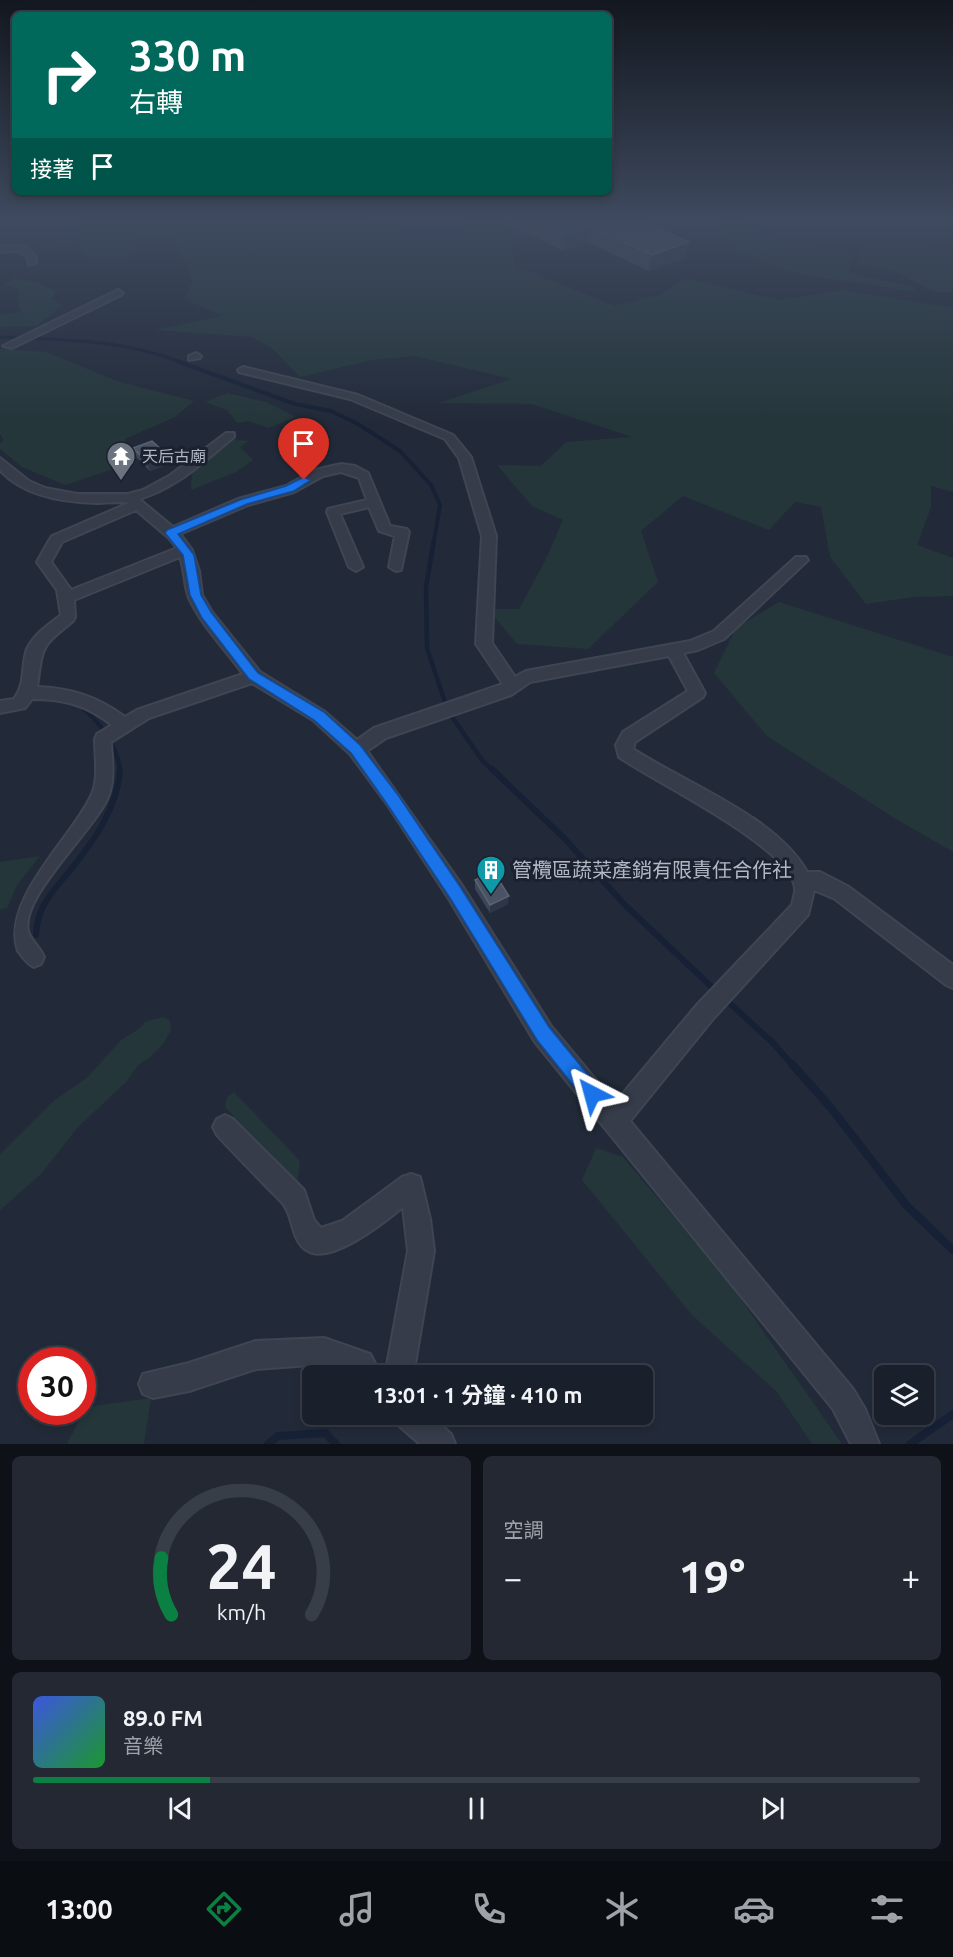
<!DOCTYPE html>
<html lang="zh-TW">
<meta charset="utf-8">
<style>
body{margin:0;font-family:Ubuntu,"Noto Sans TC",sans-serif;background:#232833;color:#f1f3f6;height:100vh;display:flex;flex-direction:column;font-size:22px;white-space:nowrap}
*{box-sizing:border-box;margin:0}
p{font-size:20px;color:#9fa3a9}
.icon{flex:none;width:33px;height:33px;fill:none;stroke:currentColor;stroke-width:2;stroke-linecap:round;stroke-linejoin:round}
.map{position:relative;height:1444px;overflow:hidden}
.sheet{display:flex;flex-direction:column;gap:12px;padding:12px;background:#0e1218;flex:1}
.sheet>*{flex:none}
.top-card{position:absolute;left:12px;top:12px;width:600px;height:183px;border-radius:9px;box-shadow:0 3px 9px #0003,0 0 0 2px #383e47;background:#00695c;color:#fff;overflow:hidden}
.fabs{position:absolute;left:874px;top:1365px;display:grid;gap:12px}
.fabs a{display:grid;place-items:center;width:60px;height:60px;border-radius:9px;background:#1a202b;box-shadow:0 3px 9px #0003,0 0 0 2px #383e47;font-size:30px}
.speed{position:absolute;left:18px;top:1347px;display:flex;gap:12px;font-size:30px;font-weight:700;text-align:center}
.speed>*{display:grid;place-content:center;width:78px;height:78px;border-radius:50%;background:#1a202b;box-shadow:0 3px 9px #0003,0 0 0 2px #383e47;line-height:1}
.speed .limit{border:9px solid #d22;background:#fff;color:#111}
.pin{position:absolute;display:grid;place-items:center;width:51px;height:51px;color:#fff;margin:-62px -26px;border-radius:50% 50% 50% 0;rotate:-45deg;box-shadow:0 0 6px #0007}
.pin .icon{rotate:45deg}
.me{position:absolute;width:66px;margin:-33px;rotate:321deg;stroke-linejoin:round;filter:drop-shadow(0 0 4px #0008)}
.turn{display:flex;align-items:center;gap:21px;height:126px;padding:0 18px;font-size:27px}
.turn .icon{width:78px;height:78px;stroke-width:2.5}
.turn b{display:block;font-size:42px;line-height:51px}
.then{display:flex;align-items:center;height:57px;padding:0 18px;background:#0003;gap:12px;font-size:22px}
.big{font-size:45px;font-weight:700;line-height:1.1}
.sheet .tile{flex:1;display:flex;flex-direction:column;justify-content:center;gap:9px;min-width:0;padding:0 21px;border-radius:9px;background:#232833}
.sheet .dial{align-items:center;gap:0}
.dial svg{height:156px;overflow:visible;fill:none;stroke:#383e47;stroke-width:7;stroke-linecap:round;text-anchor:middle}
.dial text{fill:#f1f3f6;stroke:none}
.song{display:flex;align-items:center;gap:18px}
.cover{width:72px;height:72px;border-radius:9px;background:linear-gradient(135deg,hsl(230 70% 55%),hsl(130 70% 35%))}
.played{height:6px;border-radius:3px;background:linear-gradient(90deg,#0b8043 20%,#383e47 20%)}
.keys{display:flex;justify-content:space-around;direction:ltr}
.heat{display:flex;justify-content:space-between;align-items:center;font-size:33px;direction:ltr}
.sheet .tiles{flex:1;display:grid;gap:12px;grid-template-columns:1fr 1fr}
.tile:last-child{grid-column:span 2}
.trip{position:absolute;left:302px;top:1365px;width:351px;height:60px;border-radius:9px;background:#1a202b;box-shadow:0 3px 9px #0003,0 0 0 2px #383e47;font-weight:700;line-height:60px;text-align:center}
.dock{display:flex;height:96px;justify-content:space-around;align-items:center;background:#0a0d11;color:#9fa3a9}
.dock .icon{width:42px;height:42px}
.dock .active{color:#0b8043}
.dock b{font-size:27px;color:#f1f3f6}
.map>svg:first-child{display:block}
</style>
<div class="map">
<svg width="953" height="1444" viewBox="0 0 953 1444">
<rect width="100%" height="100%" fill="#222a39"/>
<!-- green -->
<g fill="#24363a">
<polygon points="79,222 366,222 426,238 458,235 463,222 509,222 505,225 516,266 614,306 660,295 686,278 779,300 843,290 953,308 953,492 931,486 931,507 917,545 953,558 953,596 913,597 866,604 830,557 821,507 795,502 769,530 683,496 641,531 658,582 588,649 517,644 488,609 519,609 546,559 563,520 532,506 497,465 541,466 566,442 632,437 532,404 439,403 511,379 415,356 372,360 300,377 272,348 251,337 155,330 223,316 184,299 193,281 174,237 138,235 133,256 90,258 77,245 43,250 31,242 75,240"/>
<polygon points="716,222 745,222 776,241 852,254 851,268 847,272 914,287 917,292 803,275 767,264 732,247"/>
<path d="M880 242 953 251V291C936 297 918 283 904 276 889 268 873 266 857 265L858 251Z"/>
<polygon points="13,278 35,282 56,291 51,299 62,305 37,326 0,327 0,316 21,312 18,301 19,289 4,285"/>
<polygon points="0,349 46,352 117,381 194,401 175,417 125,439 128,464 65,485 22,467 0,449 0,443 4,440 0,434"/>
<polygon points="228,393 266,402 296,417 269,428 248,421 237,423 227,410 205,402"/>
<polygon points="230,439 249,441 240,447 253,460 236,472 191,490 192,472"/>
<polygon points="779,602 953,657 953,852 891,816 767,736 714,673 736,628"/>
<polygon points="40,856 17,885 7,908 0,910 0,862"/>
<polygon points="163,1017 170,1021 171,1030 163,1044 148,1059 138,1065 126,1082 77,1128 41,1174 0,1210 0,1154 55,1100 88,1077 121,1040 139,1029 145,1022"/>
<polygon points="234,1092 300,1161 297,1183 225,1107 227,1097"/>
<polygon points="596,1148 623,1157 731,1285 842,1444 812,1444 777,1392 692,1315 582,1180"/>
<polygon points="151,1398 144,1444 67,1444 86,1407"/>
</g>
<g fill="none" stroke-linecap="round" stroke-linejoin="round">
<!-- stream-far4 -->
<path stroke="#162136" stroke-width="3" d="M0 337C65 340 119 339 181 362"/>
<!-- stream-far3 -->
<polyline stroke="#162136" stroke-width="4" points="177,361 295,404 331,411 358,424 400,451 431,485 440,505 434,541"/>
<!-- stream-far2 -->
<g stroke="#162136" stroke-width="4.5">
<polyline points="434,540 426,587 427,648 448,711 482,760 493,771"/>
<path d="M79 705C98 719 118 747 120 771"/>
</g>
<!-- stream-far1 -->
<g stroke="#162136" stroke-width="6">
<polyline points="492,769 565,839 624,904 717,992"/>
<path d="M36 935C37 905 55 889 72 868 95 839 118 807 120 769"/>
<polyline points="724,998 773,1043 793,1066"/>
</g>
<!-- stream -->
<g stroke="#162136" stroke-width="8">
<polyline points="792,1064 831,1108 907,1206 953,1250"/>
<polyline points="268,1444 278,1436 325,1433 336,1444"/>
<polyline points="910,1444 953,1414"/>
</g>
<!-- minor casing -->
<g stroke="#3f4552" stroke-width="4">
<g id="minor">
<polygon points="0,246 25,246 36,257 36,263 29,265 28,258 20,251 0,252"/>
<polygon points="118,290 123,293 121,295 12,348 3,346"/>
<polygon points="196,353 201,356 200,358 189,360 189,356"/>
<path d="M243 367 358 395 453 435 471 457 496 536 492 643 515 677 526 671 690 641 714 631 796 557H806L808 560 724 639 698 650 683 653 705 693 703 697 635 742 633 749C685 783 777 817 807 872H820L849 887 953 965V988L946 985 835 899 814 890 808 915 712 1020 630 1121 853 1389 865 1409 879 1444H851L833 1409 535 1042 449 899 387 804 350 754 313 720 252 683 149 718 111 742C112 760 115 780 108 797 95 830 15 901 29 934 33 942 40 948 44 957L41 964 34 967C26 963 24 958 18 951 0 900 74 836 92 794 99 778 95 757 95 739L97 734 112 725C87 705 64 699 32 699L25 708 0 713V701L14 699C26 684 21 665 27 649 34 634 48 625 61 615L57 590 37 562 50 539 52 536 129 503C119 501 106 503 96 503 63 502 23 496 0 470V458L29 481 45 488 77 494H128L143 490 169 476 226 433H234V437C204 461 177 488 139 499L173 527 238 499 286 486 315 470 341 464 355 466 368 473 390 526 407 529 409 532 401 570 396 571 389 567 395 536 379 531 369 507 340 514 363 567 356 571 349 567 327 512 328 509 367 500 359 478 341 472 323 476 294 492 248 505 180 534 192 550 199 571 202 595 212 612 260 672 325 712 357 740 374 728 503 684 476 644 482 536 459 458 445 439 350 399 239 372 238 370ZM136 510 169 538 177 548 71 590 51 562 62 542ZM180 557C185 570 184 586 189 598 202 626 225 649 243 674L137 710 125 717C98 697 71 688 37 687 43 645 40 648 73 621L75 617 74 600ZM669 656 688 691 623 732 616 745 619 757C656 783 786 844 795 887 796 892 793 900 792 905L696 1006 615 1103 551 1026 463 887 367 751 386 738 511 695 530 682Z"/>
<path d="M225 1115 233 1119 304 1190 314 1220 321 1228 342 1221 402 1177 411 1174 420 1177 430 1219 434 1251 413 1376H385L408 1251 403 1207C386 1221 329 1267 306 1250 291 1239 294 1219 284 1205 279 1198 271 1192 265 1185 249 1169 233 1152 217 1135L213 1127 217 1119Z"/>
<polygon points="324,1338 370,1354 382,1376 352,1376 324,1364 256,1369 189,1391 153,1398 143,1394 139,1384 143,1374 189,1363 256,1341"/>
<polygon points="393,1414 429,1414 451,1434 455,1444 420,1444 397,1424"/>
</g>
</g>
<!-- minor -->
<use href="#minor" fill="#363c49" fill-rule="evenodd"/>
</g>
<!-- wall -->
<g fill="#3d4658">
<polygon points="512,222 645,222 686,258 649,271 589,243 563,251 511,225"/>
<polygon points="133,448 169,464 150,471 137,458"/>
<polygon points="475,880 508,904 490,913 475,889"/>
</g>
<!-- shaded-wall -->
<g fill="#2d3647">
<polygon points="590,226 589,243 563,251 564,235"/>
<polygon points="689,242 686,258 649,271 652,255"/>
<polygon points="166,454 169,464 150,471 147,462"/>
<polygon points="509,896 508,904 490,913 490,905"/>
</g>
<!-- building -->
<g fill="#495364" stroke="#5a6273" stroke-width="1.5">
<polygon points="538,222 645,222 689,242 652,255 590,226 564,235"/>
<polygon points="152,441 166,454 147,462 133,448"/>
<polygon points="493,871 509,896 490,905 475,880"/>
</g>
<!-- sky -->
<linearGradient id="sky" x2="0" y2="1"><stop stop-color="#13171f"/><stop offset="0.52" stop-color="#3e4a5f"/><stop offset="1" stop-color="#3e4a5f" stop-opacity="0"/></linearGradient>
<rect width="953" height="425" fill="url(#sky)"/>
<!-- route -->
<polygon fill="#1a73e8" stroke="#114b97" stroke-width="1.5" points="304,477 310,480 308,482 294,491 247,504 178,534 194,555 201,595 211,612 258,673 324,712 360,745 398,795 461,888 549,1027 598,1087 601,1094 598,1100 592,1103 585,1100 537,1040 450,898 387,804 351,753 314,720 249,679 202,618 190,595 183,555 165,533 167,530 240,500 286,486"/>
<!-- icons -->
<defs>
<g id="temple-pin" transform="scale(1.5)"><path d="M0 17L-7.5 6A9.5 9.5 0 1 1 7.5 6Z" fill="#6b7280" stroke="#1b212e"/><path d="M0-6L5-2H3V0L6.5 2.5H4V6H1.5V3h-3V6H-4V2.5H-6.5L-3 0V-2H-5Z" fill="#fff"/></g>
<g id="building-pin" transform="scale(1.5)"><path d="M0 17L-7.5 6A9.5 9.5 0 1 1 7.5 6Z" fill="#0f9aa8" stroke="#1b212e"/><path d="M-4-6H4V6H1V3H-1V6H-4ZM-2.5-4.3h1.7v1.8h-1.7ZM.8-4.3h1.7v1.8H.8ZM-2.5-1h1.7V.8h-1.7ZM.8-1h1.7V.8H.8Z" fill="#fff"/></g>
</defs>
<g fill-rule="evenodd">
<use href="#temple-pin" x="121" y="456"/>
<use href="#building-pin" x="491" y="870"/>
</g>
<g text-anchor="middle" stroke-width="6" stroke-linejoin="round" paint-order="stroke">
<!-- far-poi labels -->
<g font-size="16" fill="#b1b7c5" stroke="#1b212e" text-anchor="start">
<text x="142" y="462">天后古廟</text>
</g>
<!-- poi labels -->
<g font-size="20" fill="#b1b7c5" stroke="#1b212e" text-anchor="start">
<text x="512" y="877">管欖區蔬菜產銷有限責任合作社</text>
</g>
</g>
</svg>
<div class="fabs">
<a><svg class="icon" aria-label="layers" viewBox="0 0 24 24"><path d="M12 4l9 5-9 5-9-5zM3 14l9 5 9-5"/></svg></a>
</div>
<div class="speed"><div class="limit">30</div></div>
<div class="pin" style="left:304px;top:480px;background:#d93025"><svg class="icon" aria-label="arrive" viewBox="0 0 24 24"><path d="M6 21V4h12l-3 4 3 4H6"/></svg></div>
<svg class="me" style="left:592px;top:1094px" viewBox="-20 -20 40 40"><path d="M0-17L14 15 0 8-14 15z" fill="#1a73e8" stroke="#fff" stroke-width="4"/></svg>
<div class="trip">13:01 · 1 分鐘 · 410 m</div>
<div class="top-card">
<div class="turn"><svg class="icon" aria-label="right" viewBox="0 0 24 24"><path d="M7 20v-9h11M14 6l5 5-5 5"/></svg><div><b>330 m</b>右轉</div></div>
<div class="then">接著<svg class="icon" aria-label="arrive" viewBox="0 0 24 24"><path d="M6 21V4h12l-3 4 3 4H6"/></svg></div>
</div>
</div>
<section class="sheet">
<div class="tiles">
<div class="tile dial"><svg viewBox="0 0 100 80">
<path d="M14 69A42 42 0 1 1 86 69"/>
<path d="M14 69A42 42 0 0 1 9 40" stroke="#0b8043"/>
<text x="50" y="56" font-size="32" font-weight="700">24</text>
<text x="50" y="72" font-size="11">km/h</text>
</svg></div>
<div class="tile"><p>空調</p>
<div class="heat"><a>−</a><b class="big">19°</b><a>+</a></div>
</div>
<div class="tile">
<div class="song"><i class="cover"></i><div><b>89.0 FM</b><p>音樂</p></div></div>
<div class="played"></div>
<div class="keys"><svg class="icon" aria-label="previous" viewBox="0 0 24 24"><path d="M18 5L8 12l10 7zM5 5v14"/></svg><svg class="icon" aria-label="pause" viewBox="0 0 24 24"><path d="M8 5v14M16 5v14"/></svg><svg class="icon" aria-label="next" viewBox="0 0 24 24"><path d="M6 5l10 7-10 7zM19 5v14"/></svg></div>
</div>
</div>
</section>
<nav class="dock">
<b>13:00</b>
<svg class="icon active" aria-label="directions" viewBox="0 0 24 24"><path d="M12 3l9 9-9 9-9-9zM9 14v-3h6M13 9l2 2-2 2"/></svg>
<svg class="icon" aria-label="music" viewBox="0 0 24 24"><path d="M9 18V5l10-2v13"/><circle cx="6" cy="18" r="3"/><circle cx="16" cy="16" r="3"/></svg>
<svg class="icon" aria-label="phone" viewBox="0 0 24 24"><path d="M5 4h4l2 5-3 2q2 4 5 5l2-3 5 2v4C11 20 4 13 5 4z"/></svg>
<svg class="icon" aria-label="climate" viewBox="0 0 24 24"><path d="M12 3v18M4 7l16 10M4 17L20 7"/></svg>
<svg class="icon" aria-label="car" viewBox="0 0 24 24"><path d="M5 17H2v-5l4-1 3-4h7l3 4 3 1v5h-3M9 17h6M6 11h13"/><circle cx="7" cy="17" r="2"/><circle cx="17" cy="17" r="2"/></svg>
<svg class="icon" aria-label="filters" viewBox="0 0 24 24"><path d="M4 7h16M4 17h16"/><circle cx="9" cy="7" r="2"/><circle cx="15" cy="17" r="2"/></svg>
</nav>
